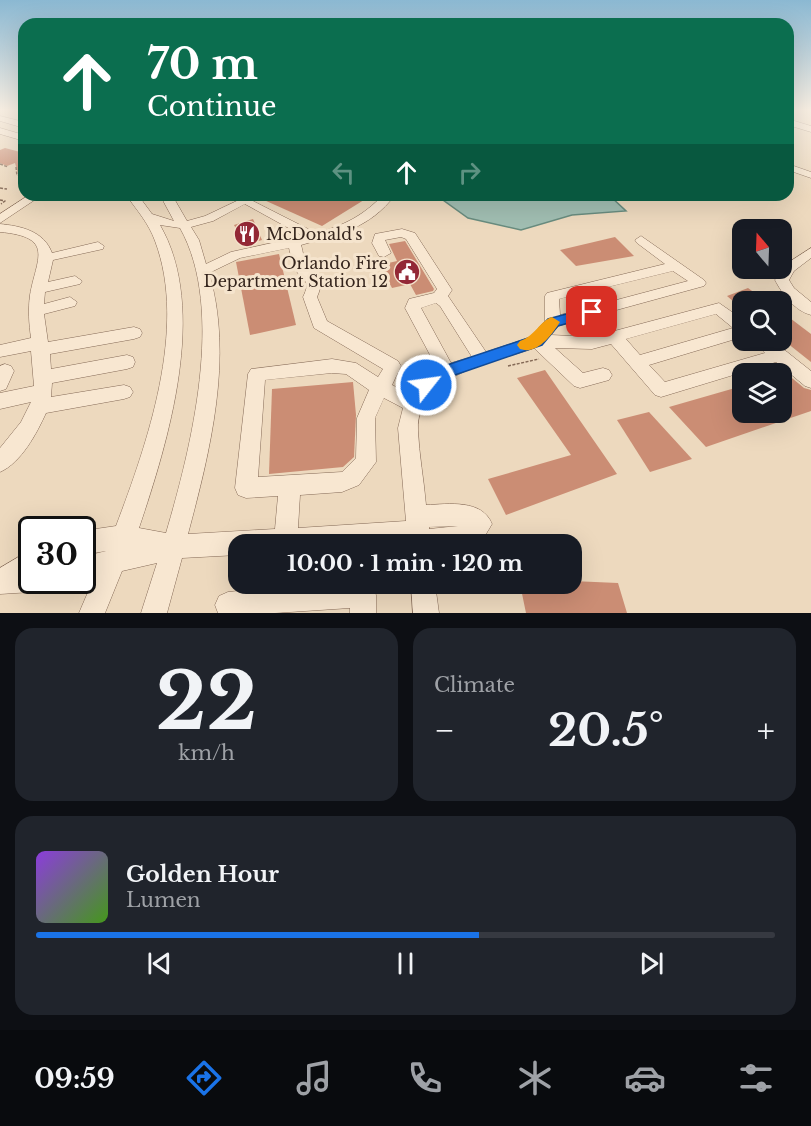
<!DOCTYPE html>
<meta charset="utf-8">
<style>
body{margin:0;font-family:"Libre Baskerville",serif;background:#20242c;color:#f1f3f6;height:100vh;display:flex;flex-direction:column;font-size:22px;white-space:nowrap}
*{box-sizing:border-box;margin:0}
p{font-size:20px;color:#9ea1a6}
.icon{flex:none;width:33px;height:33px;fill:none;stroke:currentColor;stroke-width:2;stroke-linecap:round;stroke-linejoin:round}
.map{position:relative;height:613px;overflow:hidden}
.details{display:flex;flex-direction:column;gap:15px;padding:15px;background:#0d0f14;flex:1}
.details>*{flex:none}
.top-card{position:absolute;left:18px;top:18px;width:776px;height:183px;border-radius:18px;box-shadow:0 6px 24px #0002;background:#0b6e4f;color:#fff;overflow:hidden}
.needle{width:39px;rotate:341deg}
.controls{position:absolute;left:732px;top:219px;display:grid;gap:12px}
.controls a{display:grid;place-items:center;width:60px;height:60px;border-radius:12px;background:#171b24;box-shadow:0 6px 24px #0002;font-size:30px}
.speed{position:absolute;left:18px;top:516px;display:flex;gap:12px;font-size:30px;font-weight:700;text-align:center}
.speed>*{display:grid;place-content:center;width:78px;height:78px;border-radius:50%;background:#171b24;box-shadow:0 6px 24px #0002;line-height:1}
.speed .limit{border:3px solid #111;border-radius:9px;background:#fff;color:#111}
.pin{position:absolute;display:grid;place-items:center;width:51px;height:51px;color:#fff;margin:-26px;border-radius:12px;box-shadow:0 3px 9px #0006}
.me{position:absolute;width:66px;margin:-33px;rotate:60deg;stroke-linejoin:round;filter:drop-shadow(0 0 4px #0008)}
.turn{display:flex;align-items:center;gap:21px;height:126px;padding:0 30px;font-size:27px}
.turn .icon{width:78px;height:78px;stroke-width:2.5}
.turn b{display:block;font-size:42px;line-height:51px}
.lanes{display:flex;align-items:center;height:57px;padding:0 30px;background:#0003;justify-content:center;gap:30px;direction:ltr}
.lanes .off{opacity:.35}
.big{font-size:45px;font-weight:800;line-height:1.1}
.details .widget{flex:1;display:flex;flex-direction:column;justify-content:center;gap:9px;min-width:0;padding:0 21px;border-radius:18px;background:#20242c}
.details .dial{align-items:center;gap:0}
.dial b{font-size:78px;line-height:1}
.song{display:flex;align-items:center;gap:18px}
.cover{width:72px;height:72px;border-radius:9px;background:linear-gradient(135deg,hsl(270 70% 55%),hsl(100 70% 35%))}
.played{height:6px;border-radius:3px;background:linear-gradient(90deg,#1a73e8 60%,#363941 60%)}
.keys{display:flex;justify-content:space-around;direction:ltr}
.heat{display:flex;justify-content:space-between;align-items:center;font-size:33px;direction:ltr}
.details .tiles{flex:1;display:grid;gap:15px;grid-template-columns:1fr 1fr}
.widget:last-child{grid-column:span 2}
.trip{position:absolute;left:228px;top:534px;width:354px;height:60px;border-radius:18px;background:#171b24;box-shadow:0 6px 24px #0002;font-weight:800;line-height:60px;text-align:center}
.tab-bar{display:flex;height:96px;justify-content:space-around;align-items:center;background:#090b0e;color:#9ea1a6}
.tab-bar .icon{width:42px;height:42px}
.tab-bar .on{color:#1a73e8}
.tab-bar b{font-size:27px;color:#f1f3f6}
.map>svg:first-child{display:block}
</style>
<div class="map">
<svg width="811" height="613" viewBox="0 0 811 613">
<rect width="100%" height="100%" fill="#edd9be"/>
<!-- water -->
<polygon fill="#a1beb2" stroke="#698c7f" stroke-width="1.5" points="442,195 609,195 626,211 572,215 521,230 468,218 443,200"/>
<!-- building -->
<g fill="#cb8d74">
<polygon points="5,148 24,153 24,186 22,187 15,163 7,166 0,163 0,150"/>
<polygon points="274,195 372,195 322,226 264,200"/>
<polygon points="253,219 262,240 245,245 234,225"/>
<polygon points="615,237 634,256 576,266 560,250"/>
<polygon points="405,241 434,289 433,291 416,295 410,284 392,288 380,265 397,261 389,244"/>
<polygon points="279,254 296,325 250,335 236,262"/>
<polygon points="748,288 767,302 742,302 742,309 727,296"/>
<polygon points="782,312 811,334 811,362 782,339"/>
<polygon points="545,370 617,474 506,515 488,479 571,455 517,378"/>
<polygon points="787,374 804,388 811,390 811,411 706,447 669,407 742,386 742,412 782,412 782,375"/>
<polygon points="353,382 356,415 354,457 343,467 269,474 272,389"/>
<polygon points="649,412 692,459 650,472 617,420"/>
<polygon points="572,581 618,583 627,613 526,613 520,584 572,584"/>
</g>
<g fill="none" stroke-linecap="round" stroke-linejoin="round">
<!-- minor casing -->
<g stroke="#856a57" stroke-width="1">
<g id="minor">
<polygon points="0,116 24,122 24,128 0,121"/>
<polygon points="788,119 811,126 811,132 788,125"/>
<polygon points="0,128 24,135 24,141 0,134"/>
<polygon points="788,164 811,172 811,178 788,170"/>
<polygon points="29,195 42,195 0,223 0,214"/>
<path d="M126 195H138L152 214 174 221 160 195H172L187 221 205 216 245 197 316 233C343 226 363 216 383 195H395C369 229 339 234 301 245 303 251 304 263 309 268 318 280 325 279 317 297L327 321 398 361 401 366 392 385 410 394 420 380 437 368 405 308 409 299 434 293 437 289 406 239 401 237 385 240 391 253 384 257 379 256 372 243 375 234 402 229 415 233 452 290 448 296 486 352 531 337 545 321V296L547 293 665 264 637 243 635 240 641 236 704 280 706 283 704 286 558 326 551 335 592 337 719 303 742 319V337L649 365 665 382 765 353 752 340H772L811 371V388L805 386 776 362 661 397 655 395 611 344 592 349 555 348 583 373 603 368 609 370 612 375 609 380 580 388 574 386 534 348C493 363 416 374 418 430 419 455 424 480 426 505 449 504 482 499 492 524L480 544H238V555L182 558 167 613H141L157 563 122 571 105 613H79L94 578 82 581 80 580H82V557L106 551 82 555V531L116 526C147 444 188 328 155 241 149 224 137 210 126 195ZM245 204 303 236 231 252 206 264 199 240 191 227 213 221ZM160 225 180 228C226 310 191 448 166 533L139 528C168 442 209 309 160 225ZM289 248C291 255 292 266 297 272 305 283 311 280 303 297L314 328 383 369 378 377 356 363 332 359 251 369 248 374 235 488 238 495 246 498 278 496 275 529 188 534C210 452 234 356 209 273L240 258ZM673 271 688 281 560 315 559 299ZM436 303 440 306 472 357 451 363 421 308ZM716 314 733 328 640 355 626 339ZM332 373 346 374 369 390 357 418 356 458 342 472 258 477 265 380ZM384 398 403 408 398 428 406 521 298 528 300 495 342 492 359 485 376 462 375 418ZM458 526 429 529V527Z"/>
<path d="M0 224C21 226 44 231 52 253L98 242 104 246 103 249 53 260 48 282 75 276 82 281 80 284 45 292 44 304 70 297 77 302 75 306 44 314 48 342 134 327 140 329 142 333 140 337 134 339 50 354 51 369 127 355 133 357 135 362 133 367 127 369 52 383 51 397 124 385 130 387 133 392 130 397 124 399 46 413C37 433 21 463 0 472V448L21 422 31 402 0 409V393L34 386 31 351 0 357V345L31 338C29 324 28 309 30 295 36 259 56 237 0 232Z"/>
<path d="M811 248V258L794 271 789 280 794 288 811 302V315C795 311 782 294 775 280L783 266Z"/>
<polygon points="5,364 11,366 14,371 6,389 0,391 0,366"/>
<polygon points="32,549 32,580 44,580 41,589 32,592 0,594 0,568"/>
<polygon points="268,584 292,584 292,586 366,584 372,586 376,595 376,613 350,613 350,608 275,613 218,613 215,605 219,596 228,592 267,588"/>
<polygon points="411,584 435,584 439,613 413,613"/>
</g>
</g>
<!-- path -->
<g stroke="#856a57" stroke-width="1.5" stroke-dasharray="3 1.5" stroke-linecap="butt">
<polyline points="0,164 8,167"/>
<polyline points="16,167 17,176"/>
<polyline points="0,188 7,189"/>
<polyline points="0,200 5,201 1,204"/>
<polyline points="508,366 539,359"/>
</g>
<!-- minor -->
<use href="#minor" fill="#f8e7d1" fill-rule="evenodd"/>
</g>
<!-- sky -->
<linearGradient id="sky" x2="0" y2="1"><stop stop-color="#8bb8d2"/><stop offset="0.56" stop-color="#f7eee2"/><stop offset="1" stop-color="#f7eee2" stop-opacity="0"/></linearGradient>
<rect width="811" height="196" fill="url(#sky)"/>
<!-- route -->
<polygon fill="#1a73e8" stroke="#114b97" stroke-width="1.5" points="592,307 599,312 597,315 558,326 542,345 449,377 426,391 420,389 418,385 438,368 531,337 548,319"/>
<!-- slow -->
<path fill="#f59e0b" d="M552 317 560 322C551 336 537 355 520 349L517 345 520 341C535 336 540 321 552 317Z"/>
<!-- icons -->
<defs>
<g id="restaurant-disc" transform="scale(1.35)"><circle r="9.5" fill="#932836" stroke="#f5e4cd"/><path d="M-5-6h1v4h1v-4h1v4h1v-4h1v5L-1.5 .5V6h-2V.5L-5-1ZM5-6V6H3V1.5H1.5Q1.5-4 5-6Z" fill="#fff"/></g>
<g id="civic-disc" transform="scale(1.35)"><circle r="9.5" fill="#932836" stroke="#f5e4cd"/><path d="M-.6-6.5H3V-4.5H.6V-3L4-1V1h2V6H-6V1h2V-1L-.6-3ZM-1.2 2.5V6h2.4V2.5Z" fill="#fff"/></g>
</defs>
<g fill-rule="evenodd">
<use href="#restaurant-disc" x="247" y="234"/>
<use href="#civic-disc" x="407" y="272"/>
</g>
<g text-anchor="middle" stroke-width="6" stroke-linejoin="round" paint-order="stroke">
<!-- poi labels -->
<g font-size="16" fill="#34241c" stroke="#f5e4cd" text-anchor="start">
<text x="266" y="240">McDonald's</text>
<text x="388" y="269" text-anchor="end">Orlando Fire<tspan x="388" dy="18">Department Station 12</tspan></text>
</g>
</g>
</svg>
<div class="controls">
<a><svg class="needle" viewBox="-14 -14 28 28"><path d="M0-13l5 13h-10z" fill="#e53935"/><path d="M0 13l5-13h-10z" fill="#9ea1a6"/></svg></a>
<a><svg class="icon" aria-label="search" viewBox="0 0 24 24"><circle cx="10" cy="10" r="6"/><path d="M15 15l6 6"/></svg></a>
<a><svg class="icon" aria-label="layers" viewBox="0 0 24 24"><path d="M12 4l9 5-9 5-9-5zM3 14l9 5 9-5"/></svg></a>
</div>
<div class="speed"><div class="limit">30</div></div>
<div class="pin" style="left:592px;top:312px;background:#d93025"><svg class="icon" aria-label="arrive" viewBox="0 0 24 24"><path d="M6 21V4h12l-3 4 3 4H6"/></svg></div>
<svg class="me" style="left:426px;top:385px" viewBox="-20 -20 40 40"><circle r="17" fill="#1a73e8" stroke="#fff" stroke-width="3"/><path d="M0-11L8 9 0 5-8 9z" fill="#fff"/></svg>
<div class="trip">10:00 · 1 min · 120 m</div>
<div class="top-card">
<div class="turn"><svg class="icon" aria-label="ahead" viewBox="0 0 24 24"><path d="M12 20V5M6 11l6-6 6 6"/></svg><div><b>70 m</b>Continue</div></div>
<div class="lanes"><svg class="icon off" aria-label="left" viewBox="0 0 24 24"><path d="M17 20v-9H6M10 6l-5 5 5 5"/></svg><svg class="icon" aria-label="ahead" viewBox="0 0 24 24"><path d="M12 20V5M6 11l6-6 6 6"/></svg><svg class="icon off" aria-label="right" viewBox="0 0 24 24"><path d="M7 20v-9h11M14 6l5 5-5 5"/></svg></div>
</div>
</div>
<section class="details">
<div class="tiles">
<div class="widget dial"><b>22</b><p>km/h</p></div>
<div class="widget"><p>Climate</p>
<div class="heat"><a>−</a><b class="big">20.5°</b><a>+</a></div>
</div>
<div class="widget">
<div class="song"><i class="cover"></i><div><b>Golden Hour</b><p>Lumen</p></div></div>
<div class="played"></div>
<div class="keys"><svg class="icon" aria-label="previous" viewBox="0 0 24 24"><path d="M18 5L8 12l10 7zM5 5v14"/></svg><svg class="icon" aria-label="pause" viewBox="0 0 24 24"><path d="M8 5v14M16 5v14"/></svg><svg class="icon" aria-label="next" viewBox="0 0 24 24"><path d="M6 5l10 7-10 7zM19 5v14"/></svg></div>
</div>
</div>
</section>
<nav class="tab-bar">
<b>09:59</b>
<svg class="icon on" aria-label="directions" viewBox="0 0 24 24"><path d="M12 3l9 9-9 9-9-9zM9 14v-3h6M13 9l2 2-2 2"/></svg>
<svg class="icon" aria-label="music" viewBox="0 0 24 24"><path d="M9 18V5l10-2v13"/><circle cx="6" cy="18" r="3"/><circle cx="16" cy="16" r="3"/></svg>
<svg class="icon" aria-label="phone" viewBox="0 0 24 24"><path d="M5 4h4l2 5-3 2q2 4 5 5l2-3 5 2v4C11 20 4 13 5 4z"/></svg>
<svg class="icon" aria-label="climate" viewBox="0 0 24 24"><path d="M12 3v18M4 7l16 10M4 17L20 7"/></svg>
<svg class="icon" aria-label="car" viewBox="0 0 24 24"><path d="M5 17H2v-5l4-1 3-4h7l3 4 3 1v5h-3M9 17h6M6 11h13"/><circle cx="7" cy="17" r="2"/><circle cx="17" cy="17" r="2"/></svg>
<svg class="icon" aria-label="filters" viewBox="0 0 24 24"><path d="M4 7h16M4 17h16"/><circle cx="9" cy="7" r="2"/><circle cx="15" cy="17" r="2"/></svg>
</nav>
